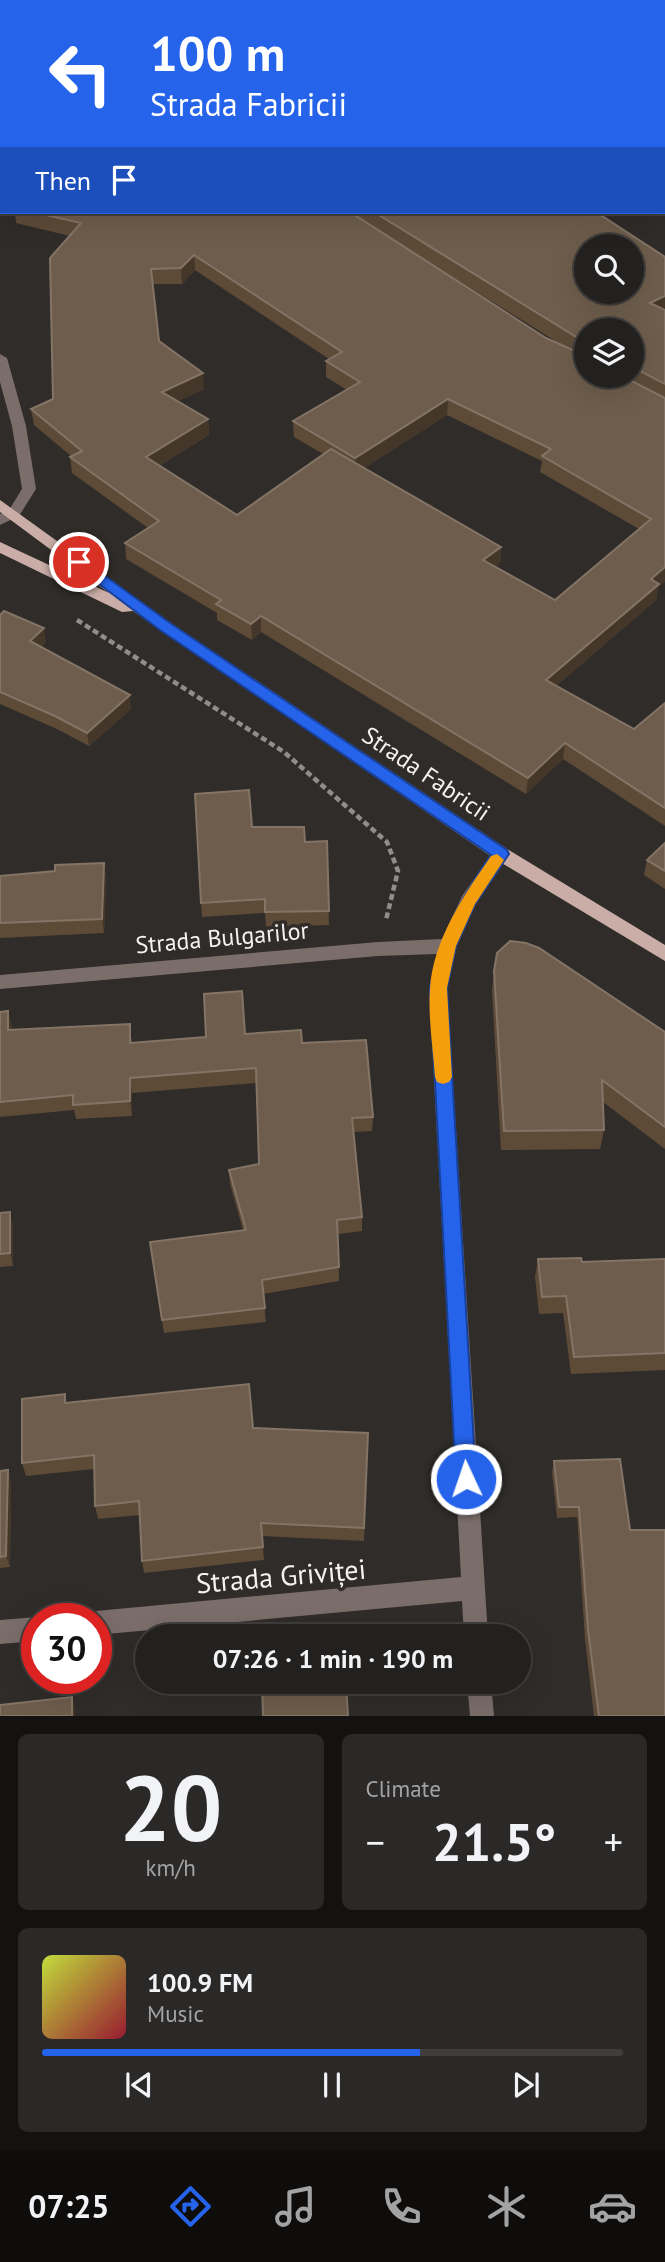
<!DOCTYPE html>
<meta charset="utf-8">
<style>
body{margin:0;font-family:"PT Sans",sans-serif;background:#2b2928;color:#f1f3f6;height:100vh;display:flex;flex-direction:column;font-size:26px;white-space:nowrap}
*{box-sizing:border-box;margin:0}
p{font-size:23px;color:#a3a3a4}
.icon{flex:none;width:38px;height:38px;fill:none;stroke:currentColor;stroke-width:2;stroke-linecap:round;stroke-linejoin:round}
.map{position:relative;height:1716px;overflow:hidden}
.panel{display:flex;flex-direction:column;gap:18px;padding:18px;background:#131211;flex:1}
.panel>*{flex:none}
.top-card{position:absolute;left:0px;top:0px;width:665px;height:214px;box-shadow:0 7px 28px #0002,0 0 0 2px #403e3d;background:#2563eb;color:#fff;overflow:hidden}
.fabs{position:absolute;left:574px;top:234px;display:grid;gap:14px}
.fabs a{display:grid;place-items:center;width:70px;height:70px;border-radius:50%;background:#23211f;box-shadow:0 7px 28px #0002,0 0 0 2px #403e3d;font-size:35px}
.speed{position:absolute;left:21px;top:1603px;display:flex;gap:14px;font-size:35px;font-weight:700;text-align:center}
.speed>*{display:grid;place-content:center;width:91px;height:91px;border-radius:50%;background:#23211f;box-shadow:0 7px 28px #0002,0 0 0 2px #403e3d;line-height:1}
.speed .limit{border:10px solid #d22;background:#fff;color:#111}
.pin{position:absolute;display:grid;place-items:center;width:60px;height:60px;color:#fff;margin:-30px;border:4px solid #fff;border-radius:50%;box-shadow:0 2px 7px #0007}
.me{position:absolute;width:77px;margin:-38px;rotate:357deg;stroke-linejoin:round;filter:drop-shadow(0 0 5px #0008)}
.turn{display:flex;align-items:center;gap:24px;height:147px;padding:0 35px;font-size:32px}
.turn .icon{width:91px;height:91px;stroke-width:2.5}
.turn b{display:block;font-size:49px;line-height:60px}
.then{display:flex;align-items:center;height:66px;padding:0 35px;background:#0003;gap:14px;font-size:26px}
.big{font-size:52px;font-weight:800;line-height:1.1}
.panel .card{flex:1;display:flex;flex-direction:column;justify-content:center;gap:10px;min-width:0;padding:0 24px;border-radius:10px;background:#2b2928}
.panel .dial{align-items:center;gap:0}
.dial b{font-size:91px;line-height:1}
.song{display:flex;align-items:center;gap:21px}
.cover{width:84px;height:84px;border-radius:10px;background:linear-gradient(135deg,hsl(70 70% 55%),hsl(350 70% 35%))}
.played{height:7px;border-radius:4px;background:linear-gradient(90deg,#2563eb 65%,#403e3d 65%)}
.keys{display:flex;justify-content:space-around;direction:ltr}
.heat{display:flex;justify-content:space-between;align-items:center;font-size:38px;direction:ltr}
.panel .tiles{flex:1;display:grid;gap:18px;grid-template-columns:1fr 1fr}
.card:last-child{grid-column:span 2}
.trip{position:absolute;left:135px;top:1624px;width:396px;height:70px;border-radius:35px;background:#23211f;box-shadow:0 7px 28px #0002,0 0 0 2px #403e3d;font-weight:800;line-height:70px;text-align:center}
.tabs{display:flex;height:112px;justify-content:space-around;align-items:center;background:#0e0d0c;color:#a3a3a4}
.tabs .icon{width:49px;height:49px}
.tabs .selected{color:#2563eb}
.tabs b{font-size:32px;color:#f1f3f6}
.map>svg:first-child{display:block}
</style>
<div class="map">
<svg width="665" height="1716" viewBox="0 0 665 1716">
<rect width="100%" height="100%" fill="#2f2c29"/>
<!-- built -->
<polygon fill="#3c352e" points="536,0 665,0 665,174 663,2 534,2"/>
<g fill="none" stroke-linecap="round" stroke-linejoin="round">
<!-- canal -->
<g fill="#466a6e" fill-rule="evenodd">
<polygon points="509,0 539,0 508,2"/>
<rect x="663" y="169" width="2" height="22"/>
</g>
<!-- path -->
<polyline stroke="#908e8b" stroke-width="4.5" stroke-dasharray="6 3.5" stroke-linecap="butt" points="77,620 284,752 387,842 398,871 386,920"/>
<!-- minor -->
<g fill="#7b6d6a" fill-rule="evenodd">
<polygon points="77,0 88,0 76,2"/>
<polygon points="0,68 2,68 0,75"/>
<rect x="0" y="104" width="2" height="6"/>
<polygon points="0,354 7,358 26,426 36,489 19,516 0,525 0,514 9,510 22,489 12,426 0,382"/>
<polygon points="501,847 507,849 510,854 476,904 457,946 447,988 488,1636 464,1636 462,1601 96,1635 96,1619 86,1619 88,1615 96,1611 461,1577 429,988 437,954 378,956 0,989 0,975 378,942 442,939 462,896 495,849"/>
<polygon points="37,1617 41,1619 37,1619 37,1641 0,1644 0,1620"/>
<polygon points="467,1682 491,1682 494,1716 470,1716"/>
</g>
<!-- major -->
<polygon fill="#caada7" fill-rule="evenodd" points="0,500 171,623 507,849 665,945 665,961 495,859 133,611 122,612 0,553 0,542 109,593 0,512"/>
</g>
<!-- wall -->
<g fill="#5d4b38" fill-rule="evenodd">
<polygon points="652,0 665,0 665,4 663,4 663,2 652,2"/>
<path d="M15 212H598H597L665 257V581L658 587 656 600 556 686 634 729 665 703V826L563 759 526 794 261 632 252 640 217 620V613L126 559 125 543 148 528 72 473 70 457 71 456 34 425 31 409 53 399 70 236 16 223ZM396 242 565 347 546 338ZM195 270 329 359 326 361V377L347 390 293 421 294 437 323 454 237 515 159 466 209 435 208 419 178 401 204 389 159 341 153 284H182ZM586 331H632V376H586ZM447 415 542 461 540 472 639 529 555 600 495 567 500 563 501 547 364 468Z"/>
<polygon points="0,615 46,641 41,647 131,709 89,746 57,729 0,704"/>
<polygon points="252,827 305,842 327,841 329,925 266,927 265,913 202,917 201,903"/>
<polygon points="665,843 665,889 644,875 647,860"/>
<polygon points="104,863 106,878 104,933 0,938 0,876 55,871"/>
<polygon points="494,971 665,1032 665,1149 603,1102 604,1130 600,1149 501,1150 492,990"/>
<polygon points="0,1012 12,1026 12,1030 132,1039 132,1043 245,1034 302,1043 373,1117 372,1131 354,1132 362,1217 362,1231 338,1234 339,1281 263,1294 266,1322 164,1333 150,1242 243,1230 230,1184 229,1170 259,1164 256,1083 132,1093 132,1116 76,1119 74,1110 0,1117"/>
<polygon points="0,1213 13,1225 13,1266 0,1267"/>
<polygon points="538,1259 582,1262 665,1259 665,1370 571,1374 563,1313 539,1314 535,1277"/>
<polygon points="67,1403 253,1428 368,1433 364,1541 262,1536 264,1560 144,1573 142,1561 140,1515 98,1519 95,1506 94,1469 26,1476 22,1463"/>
<polygon points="554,1461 630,1530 665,1716 594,1716 585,1640 577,1517 557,1518 552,1472"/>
<polygon points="0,1471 11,1482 10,1567 0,1568"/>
</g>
<!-- shaded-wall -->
<g fill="#44372a">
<polygon points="194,255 195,270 182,284 181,268"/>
<polygon points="665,296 665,311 650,303"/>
<polygon points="203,373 204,389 164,408 162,392"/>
<polygon points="448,399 447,415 355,474 355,458"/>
<polygon points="208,419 209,435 147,473 146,457"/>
<polygon points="501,547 500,563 482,577 483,560"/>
<polygon points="665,567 665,581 658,587 656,600 544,696 546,680"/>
<polygon points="261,616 261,632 252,640 251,624"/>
<polygon points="44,628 46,641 32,655 30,641"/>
<polygon points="130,695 131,709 89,746 87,733"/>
<polygon points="565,743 563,759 526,794 528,778"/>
<polygon points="104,863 106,878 104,933 102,919"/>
<polygon points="8,1011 12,1026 11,1045 8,1030"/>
<polygon points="130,1078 132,1093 132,1116 130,1101"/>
<polygon points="10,1212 13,1225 13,1266 10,1253"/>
<polygon points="8,1470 11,1482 10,1567 6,1556"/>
<polygon points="72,1697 75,1707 75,1716 72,1716"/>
</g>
<!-- building -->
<g fill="#6e5d4c" stroke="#837466" stroke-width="2" fill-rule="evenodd">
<polygon points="129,0 218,0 216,2 128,2"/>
<polygon points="316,0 504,0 505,2 315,2"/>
<path d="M33 212H350L546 338 586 356V376H622L665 398V567L651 579 659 584 546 680 634 729 665 703V808L565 743 528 778 261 616 251 624 216 604 221 600 125 543 159 521 70 457 82 451 31 409 53 399 50 258 81 223ZM194 255 342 352 326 361 360 382 293 421 355 458 448 399 551 449 542 456 651 519 555 600 483 560 501 547 331 449 237 515 146 457 208 419 162 392 203 373 159 341 151 269 181 268Z"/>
<path d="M374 212H596L665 257V296L650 303 665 310V384L632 367V331H586V343ZM586 247H632V292H586Z"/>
<polygon points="4,611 44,628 30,641 130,695 87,733 55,716 0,692 0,615"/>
<polygon points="249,790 252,827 304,827 305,842 327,841 329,911 265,912 265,899 201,903 195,794"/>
<polygon points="665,843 665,871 647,860"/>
<polygon points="104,863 102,919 0,923 0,876 55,871 55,865"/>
<polygon points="510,941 526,943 539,948 665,1032 665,1127 602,1080 604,1130 504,1131 494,971 497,953"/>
<polygon points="242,991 245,1034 301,1030 302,1043 366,1040 373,1117 352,1118 362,1217 337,1220 339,1267 262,1280 265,1308 162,1320 150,1242 246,1230 229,1170 259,1164 256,1068 130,1078 130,1101 73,1105 73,1095 0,1102 0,1012 8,1011 8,1030 130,1024 130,1043 206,1037 204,994"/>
<polygon points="10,1212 10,1253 0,1254 0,1213"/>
<polygon points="581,1258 582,1262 665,1259 665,1353 574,1357 566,1296 542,1297 538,1259"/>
<polygon points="249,1384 253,1428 368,1433 364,1528 261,1523 263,1547 142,1561 139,1501 95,1506 94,1455 22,1463 22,1399 65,1394 65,1403"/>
<polygon points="620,1459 630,1530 665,1530 665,1716 599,1716 588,1630 579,1507 559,1507 554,1461"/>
<polygon points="8,1470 6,1556 0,1557 0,1471"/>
<polygon points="262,1682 346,1682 348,1716 263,1716"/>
<polygon points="72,1697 72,1716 0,1716 0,1705"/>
</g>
<!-- route -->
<path fill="#2563eb" stroke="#184099" stroke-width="2" d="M79 557 170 623 507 850 509 854 475 904 456 946 447 988 476 1479 473 1486 466 1489 459 1486 456 1479 430 988C443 931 458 903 491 855L160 630 74 565 72 562Z"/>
<!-- slow -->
<path fill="#f59e0b" d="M497 854 504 860 475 904 456 946 447 988 452 1077 449 1082 443 1084 437 1082 435 1077C433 1048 428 1018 430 989 433 940 464 895 491 856Z"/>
<g text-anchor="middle" stroke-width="7" stroke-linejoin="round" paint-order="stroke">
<!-- street labels -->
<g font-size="24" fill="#f5f3f1" stroke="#2f2c29">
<text transform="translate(426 774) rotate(34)" y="8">Strada Fabricii</text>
<text transform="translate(222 938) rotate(-5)" y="8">Strada Bulgarilor</text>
</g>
<!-- near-street labels -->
<g font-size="28" fill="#f5f3f1" stroke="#2f2c29">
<text transform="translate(281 1576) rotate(-5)" y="10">Strada Griviței</text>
</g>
</g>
</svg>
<div class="fabs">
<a><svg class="icon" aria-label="search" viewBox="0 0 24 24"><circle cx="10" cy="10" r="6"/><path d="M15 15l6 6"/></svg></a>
<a><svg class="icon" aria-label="layers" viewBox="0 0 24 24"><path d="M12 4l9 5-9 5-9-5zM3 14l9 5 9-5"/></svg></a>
</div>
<div class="speed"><div class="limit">30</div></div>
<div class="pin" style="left:79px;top:562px;background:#d93025"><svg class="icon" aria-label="arrive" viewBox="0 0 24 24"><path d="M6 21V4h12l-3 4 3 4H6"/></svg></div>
<svg class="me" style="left:466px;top:1479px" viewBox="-20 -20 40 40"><circle r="17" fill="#2563eb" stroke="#fff" stroke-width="3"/><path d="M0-11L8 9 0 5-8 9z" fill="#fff"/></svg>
<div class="trip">07:26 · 1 min · 190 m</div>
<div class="top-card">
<div class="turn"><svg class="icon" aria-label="left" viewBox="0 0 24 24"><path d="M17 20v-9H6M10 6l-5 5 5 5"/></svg><div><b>100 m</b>Strada Fabricii</div></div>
<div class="then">Then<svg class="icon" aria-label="arrive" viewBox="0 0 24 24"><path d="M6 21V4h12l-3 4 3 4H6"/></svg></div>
</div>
</div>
<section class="panel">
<div class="tiles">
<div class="card dial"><b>20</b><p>km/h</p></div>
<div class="card"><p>Climate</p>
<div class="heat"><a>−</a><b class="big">21.5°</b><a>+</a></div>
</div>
<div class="card">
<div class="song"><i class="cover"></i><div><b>100.9 FM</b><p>Music</p></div></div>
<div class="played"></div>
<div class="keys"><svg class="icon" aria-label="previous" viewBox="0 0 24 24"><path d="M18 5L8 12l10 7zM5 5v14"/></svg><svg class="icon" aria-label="pause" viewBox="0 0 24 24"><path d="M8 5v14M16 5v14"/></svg><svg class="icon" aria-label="next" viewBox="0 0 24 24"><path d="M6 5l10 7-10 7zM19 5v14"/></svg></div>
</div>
</div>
</section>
<nav class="tabs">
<b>07:25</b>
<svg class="icon selected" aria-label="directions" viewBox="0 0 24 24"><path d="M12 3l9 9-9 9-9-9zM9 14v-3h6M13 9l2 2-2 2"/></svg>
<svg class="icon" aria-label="music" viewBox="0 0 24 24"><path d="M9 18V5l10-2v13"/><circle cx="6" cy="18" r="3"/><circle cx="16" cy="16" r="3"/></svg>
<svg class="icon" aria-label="phone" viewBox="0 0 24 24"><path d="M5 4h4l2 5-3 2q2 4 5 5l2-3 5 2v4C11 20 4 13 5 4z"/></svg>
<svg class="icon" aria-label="climate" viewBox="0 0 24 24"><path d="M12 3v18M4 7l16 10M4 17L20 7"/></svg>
<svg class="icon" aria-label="car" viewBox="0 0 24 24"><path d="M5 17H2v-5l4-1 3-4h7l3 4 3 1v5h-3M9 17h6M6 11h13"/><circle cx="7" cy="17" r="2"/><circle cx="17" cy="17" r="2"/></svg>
</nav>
